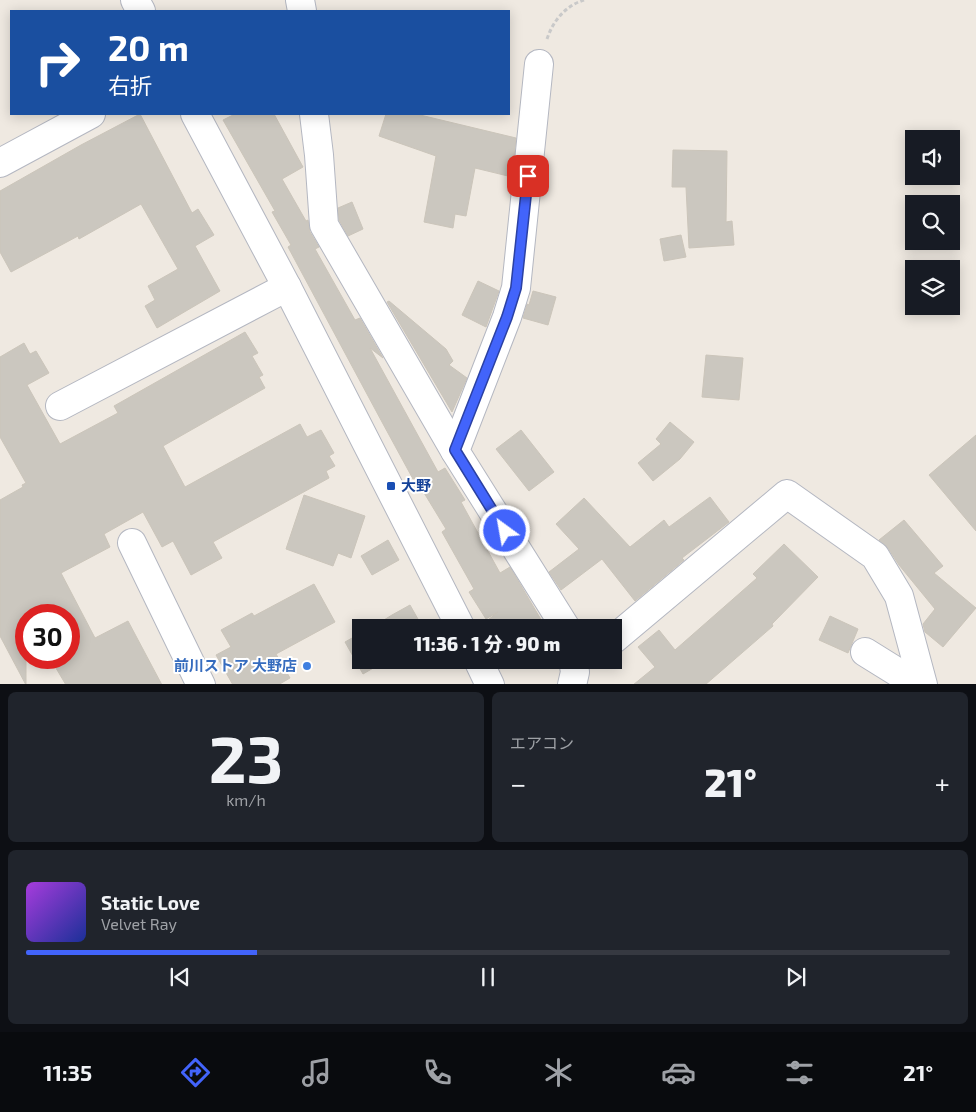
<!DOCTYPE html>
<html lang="ja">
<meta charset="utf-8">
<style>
body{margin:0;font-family:"Exo 2","Noto Sans JP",sans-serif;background:#20242c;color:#f1f3f6;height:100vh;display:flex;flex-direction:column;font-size:19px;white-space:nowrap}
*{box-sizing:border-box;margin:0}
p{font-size:16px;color:#9ea1a6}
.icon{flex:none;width:28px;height:28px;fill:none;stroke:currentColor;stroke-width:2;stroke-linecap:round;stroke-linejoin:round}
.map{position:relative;height:684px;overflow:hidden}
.sheet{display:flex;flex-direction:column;gap:8px;padding:8px;background:#0d0f14;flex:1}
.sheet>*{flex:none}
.banner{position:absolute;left:10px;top:10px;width:500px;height:105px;border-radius:0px;box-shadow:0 2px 12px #0003;background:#1a4fa0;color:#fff;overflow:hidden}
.tools{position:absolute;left:905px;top:130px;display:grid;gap:10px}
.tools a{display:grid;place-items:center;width:55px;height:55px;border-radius:0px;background:#171b24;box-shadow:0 2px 12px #0003;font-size:25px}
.speed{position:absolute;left:15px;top:604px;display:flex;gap:10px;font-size:25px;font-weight:700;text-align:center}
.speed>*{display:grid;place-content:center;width:65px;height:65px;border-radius:50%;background:#171b24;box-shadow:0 2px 12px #0003;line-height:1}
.speed .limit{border:8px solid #d22;background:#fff;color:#111}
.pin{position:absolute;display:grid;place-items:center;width:42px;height:42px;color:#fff;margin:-21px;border-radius:10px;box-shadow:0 2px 8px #0006}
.me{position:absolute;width:55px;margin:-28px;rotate:328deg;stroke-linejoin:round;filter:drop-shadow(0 0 4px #0008)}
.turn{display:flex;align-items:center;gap:18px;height:105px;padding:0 15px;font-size:22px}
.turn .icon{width:65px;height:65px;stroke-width:2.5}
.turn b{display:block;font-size:35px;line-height:42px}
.big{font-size:38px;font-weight:800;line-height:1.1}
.sheet .widget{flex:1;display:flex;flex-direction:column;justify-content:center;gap:8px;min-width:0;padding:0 18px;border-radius:8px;background:#20242c}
.sheet .dial{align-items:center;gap:0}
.dial b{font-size:65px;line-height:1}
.song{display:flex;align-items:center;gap:15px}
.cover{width:60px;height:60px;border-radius:8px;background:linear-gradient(135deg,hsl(280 70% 55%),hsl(230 70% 35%))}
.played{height:5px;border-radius:2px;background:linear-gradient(90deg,#4264fb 25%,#363941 25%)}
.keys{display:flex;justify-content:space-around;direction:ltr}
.heat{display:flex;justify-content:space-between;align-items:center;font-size:28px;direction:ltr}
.sheet .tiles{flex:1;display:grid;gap:8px;grid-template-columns:1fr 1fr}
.widget:last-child{grid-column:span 2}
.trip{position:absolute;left:352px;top:619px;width:270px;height:50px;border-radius:0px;background:#171b24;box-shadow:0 2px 12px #0003;font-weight:800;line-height:50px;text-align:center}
.tabs{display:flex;height:80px;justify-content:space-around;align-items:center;background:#090b0e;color:#9ea1a6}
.tabs .icon{width:35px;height:35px}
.tabs .selected{color:#4264fb}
.tabs b{font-size:22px;color:#f1f3f6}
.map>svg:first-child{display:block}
</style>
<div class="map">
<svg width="976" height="685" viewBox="0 0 976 685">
<rect width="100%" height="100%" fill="#efe9e1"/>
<!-- building -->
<g fill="#cbc7bf" stroke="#cbc5ba">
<polygon points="140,114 192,213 198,209 214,235 195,246 220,291 157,328 145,306 155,300 148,286 178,269 141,204 79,239 78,236 11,272 0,252 0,191 81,145"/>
<polygon points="235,114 274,114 303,167 282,179 306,221 308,220 310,232 319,247 315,249 355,320 360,318 383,358 370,348 438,472 445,468 465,500 461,502 500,573 510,567 546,628 487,628 484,623 498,612 486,619 469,592 474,589 442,532 446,529 415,478 413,479 382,422 288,247 291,245 272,212 275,211 223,120"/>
<polygon points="386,114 416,114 516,138 512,177 475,168 466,216 455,214 453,228 424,222 436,156 379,136"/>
<polygon points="673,150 727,151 726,222 732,221 734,245 689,248 686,187 672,187"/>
<polygon points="352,202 363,229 348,236 339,220 338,208"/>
<polygon points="681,235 686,257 664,261 660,239"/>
<polygon points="478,281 499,291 486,327 462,315"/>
<polygon points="533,291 556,297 548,325 523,318 527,304 529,305"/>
<polygon points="389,301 446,349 453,361 449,365 467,378 452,412 387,302"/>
<polygon points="245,332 258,353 252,356 263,375 259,377 265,388 163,446 185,487 300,424 307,437 321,430 334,453 329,456 335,466 326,471 329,478 213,542 222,558 191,575 173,541 162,547 143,512 104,534 110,547 61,573 95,638 128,621 162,685 66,685 50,658 69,658 69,615 26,615 26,685 0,636 0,500 23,487 22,485 26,483 0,437 0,357 24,343 30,354 36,351 49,373 27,385 60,444 118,413 114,406"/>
<polygon points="706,355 743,358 739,400 702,397"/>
<polygon points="670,422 694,442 680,459 653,481 638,463 661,444 656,439"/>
<polygon points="521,430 554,472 529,491 496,449"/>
<polygon points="976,435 976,531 929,475"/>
<polygon points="304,495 365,516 351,558 338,553 333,566 286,549"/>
<polygon points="710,497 729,522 682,558 684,560 635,601 602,559 561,590 549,572 579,549 556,524 584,498 630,547 664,520 669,527"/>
<polygon points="904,520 943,566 934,573 976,608 943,647 925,632 923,624 935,609 899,565 888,548 879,540"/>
<polygon points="388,540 399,560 372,575 361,556"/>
<polygon points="784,544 818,577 772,624 773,626 705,685 633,685 655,667 638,647 659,630 675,650 757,578 753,574"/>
<polygon points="314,584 335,622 276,654 290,678 278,685 233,685 216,655 231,647 221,630 252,613 254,616"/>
<polygon points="410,605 423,628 371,628 392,615"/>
<polygon points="830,616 858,629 848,653 819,640"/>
<polygon points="361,633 361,660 387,660 363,674 345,642"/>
</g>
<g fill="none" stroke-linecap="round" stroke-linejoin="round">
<!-- minor casing -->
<g stroke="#b4b7c1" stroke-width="30">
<g id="minor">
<polyline points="135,0 141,11"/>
<polyline points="300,0 302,11"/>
<polyline points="539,64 516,288 507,317 455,451 566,628"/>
<polyline points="195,114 287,287 461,628"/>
<polyline points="314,114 319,155 324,225 455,451"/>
<polyline points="0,163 91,114"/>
<polyline points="60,406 287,287"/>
<polyline points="132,543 201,685"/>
<polyline points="614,639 787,494 875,556 899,596 923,685"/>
<polyline points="865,652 918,685"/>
<polyline points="478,660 490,685"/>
<polyline points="572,685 575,672 573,660"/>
</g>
</g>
<!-- path -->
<path stroke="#c9c9c9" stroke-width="3" stroke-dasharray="4 2.5" stroke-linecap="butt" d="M547 39C553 21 565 6 584 0"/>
<!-- minor -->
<use href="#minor" stroke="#fff" stroke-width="28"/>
</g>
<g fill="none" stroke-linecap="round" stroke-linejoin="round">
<!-- route casing -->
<g stroke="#2b41a3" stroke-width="12">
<polyline id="route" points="505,531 455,450 507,317 516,288 528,176"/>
</g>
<!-- route -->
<use href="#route" stroke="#4264fb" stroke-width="9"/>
</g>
<!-- markers -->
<rect fill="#1a4fb4" stroke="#fff" stroke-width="2" x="386" y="481" width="10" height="10" rx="2.5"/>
<circle fill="#3f7fe0" stroke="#fff" stroke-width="2" cx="307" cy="666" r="5"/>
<g text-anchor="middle" stroke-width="4" stroke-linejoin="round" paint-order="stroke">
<!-- transit labels -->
<g font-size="15" font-weight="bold" fill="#164399" stroke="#fff" text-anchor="start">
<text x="401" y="491">大野</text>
</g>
<!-- shop labels -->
<g font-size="15" font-weight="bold" fill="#366cbe" stroke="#fff" text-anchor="end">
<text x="297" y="671">前川ストア 大野店</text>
</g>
</g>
</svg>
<div class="tools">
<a><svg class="icon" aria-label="sound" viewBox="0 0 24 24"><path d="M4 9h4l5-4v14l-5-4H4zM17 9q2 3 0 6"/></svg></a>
<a><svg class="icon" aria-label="search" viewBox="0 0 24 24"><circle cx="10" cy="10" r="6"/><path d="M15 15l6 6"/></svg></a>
<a><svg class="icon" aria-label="layers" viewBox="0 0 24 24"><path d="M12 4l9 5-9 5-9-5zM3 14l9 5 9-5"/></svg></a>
</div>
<div class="speed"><div class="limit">30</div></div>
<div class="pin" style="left:528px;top:176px;background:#d93025"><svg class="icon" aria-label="arrive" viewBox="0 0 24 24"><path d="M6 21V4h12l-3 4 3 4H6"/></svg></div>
<svg class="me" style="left:505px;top:531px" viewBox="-20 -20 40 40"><circle r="17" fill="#4264fb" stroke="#fff" stroke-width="3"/><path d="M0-11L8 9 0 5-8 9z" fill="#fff"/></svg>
<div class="trip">11:36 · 1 分 · 90 m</div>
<div class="banner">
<div class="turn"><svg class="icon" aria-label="right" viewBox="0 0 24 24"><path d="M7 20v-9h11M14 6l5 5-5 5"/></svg><div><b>20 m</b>右折</div></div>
</div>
</div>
<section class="sheet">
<div class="tiles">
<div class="widget dial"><b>23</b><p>km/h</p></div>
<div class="widget"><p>エアコン</p>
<div class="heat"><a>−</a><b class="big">21°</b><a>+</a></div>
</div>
<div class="widget">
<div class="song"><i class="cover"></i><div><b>Static Love</b><p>Velvet Ray</p></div></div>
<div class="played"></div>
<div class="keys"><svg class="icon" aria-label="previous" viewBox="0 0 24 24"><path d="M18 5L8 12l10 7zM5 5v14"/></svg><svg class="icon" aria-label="pause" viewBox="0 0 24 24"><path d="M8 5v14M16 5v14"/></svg><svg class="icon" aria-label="next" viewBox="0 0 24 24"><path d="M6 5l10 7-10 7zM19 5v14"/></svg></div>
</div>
</div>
</section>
<nav class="tabs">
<b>11:35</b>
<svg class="icon selected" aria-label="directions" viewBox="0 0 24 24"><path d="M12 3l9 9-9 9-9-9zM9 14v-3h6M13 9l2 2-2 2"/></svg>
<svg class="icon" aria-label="music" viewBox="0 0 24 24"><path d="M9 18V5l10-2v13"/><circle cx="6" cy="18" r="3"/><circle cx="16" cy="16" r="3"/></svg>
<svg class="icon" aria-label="phone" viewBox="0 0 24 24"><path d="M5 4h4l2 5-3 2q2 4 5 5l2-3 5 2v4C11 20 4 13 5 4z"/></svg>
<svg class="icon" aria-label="climate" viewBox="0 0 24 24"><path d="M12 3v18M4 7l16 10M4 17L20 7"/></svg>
<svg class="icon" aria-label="car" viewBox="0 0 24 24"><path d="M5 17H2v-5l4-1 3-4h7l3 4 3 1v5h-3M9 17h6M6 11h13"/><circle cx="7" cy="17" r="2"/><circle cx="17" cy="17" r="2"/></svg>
<svg class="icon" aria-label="filters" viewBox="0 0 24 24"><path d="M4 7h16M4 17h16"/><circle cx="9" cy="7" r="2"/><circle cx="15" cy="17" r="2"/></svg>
<b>21°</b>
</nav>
